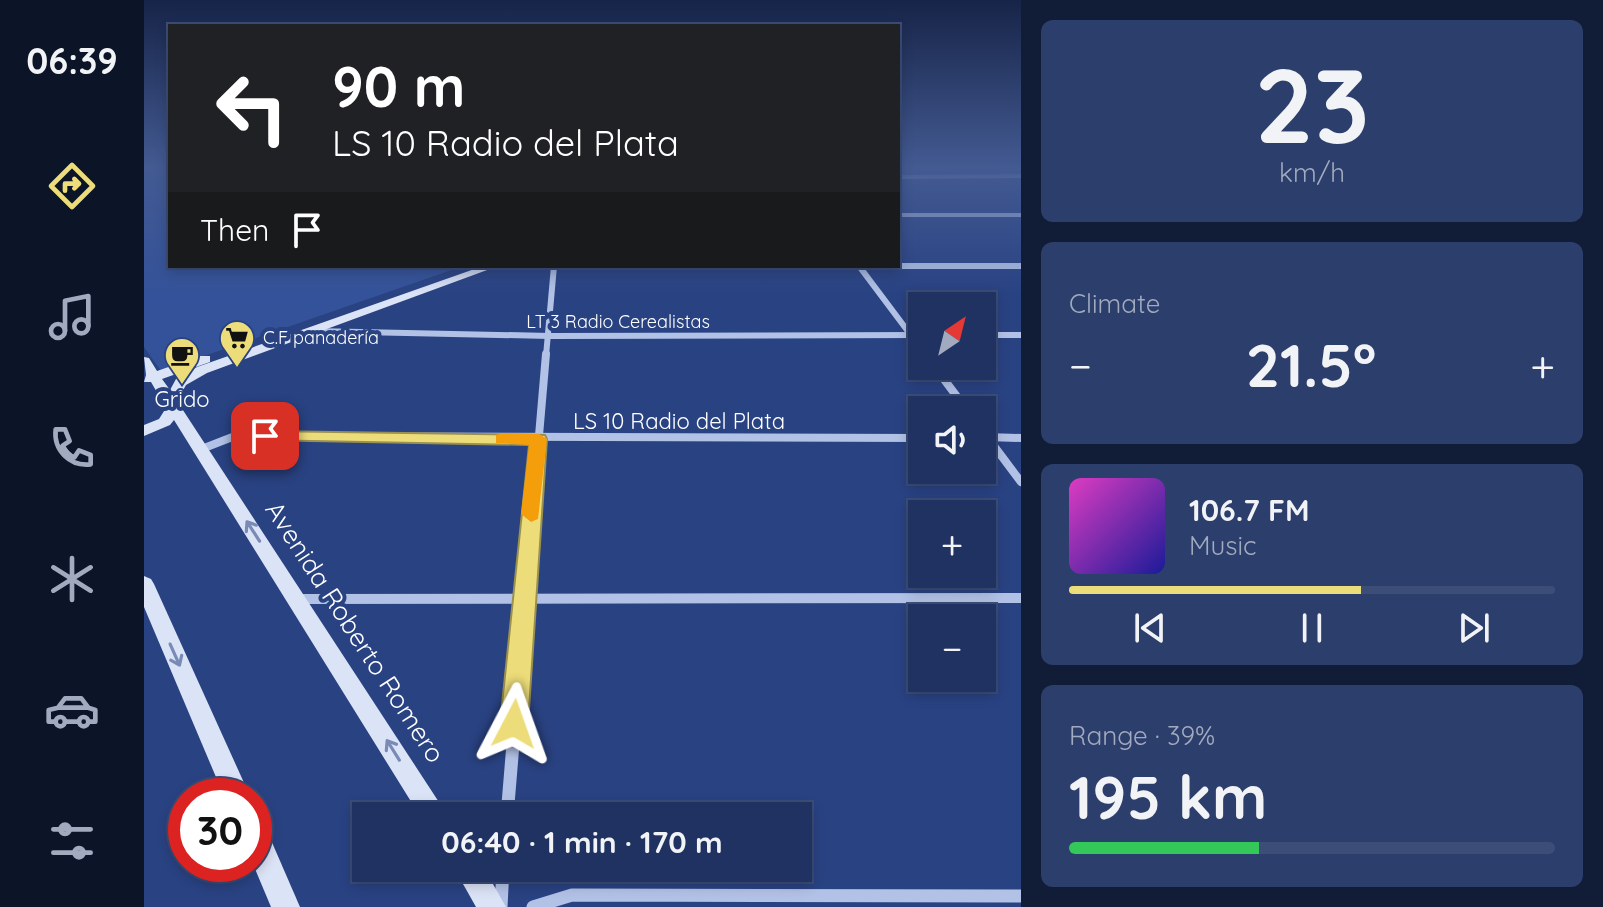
<!DOCTYPE html>
<meta charset="utf-8">
<style>
body{margin:0;font-family:Quicksand,sans-serif;background:#2c3e6b;color:#f1f3f6;height:100vh;display:flex;flex-direction:column;font-size:30px;white-space:nowrap}
*{box-sizing:border-box;margin:0}
p{font-size:26px;color:#a1aabe}
.icon{flex:none;width:44px;height:44px;fill:none;stroke:currentColor;stroke-width:2;stroke-linecap:round;stroke-linejoin:round}
.map{position:relative;flex:1;overflow:hidden}
.panel{display:flex;flex-direction:column;gap:20px;padding:20px;background:#111c36;width:582px}
.panel>*{flex:none}
.banner{position:absolute;left:24px;top:24px;width:732px;height:244px;border-radius:0px;box-shadow:0 4px 12px #0003,0 0 0 2px #3c4d77;background:#202124;color:#fff;overflow:hidden}
.needle{width:52px;rotate:35deg}
.buttons{position:absolute;left:764px;top:292px;display:grid;gap:16px}
.buttons a{display:grid;place-items:center;width:88px;height:88px;border-radius:0px;background:#1f3262;box-shadow:0 4px 12px #0003,0 0 0 2px #3c4d77;font-size:40px}
.speed{position:absolute;left:24px;top:778px;display:flex;gap:16px;font-size:40px;font-weight:700;text-align:center}
.speed>*{display:grid;place-content:center;width:104px;height:104px;border-radius:50%;background:#1f3262;box-shadow:0 4px 12px #0003,0 0 0 2px #3c4d77;line-height:1}
.speed .limit{border:12px solid #d22;background:#fff;color:#111}
.pin{position:absolute;display:grid;place-items:center;width:68px;height:68px;color:#fff;margin:-34px;border-radius:16px;box-shadow:0 4px 12px #0006}
.me{position:absolute;width:88px;margin:-44px;rotate:4deg;stroke-linejoin:round;filter:drop-shadow(0 0 6px #0008)}
.turn{display:flex;align-items:center;gap:28px;height:168px;padding:0 32px;font-size:36px}
.turn .icon{width:104px;height:104px;stroke-width:2.5}
.turn b{display:block;font-size:56px;line-height:68px}
.then{display:flex;align-items:center;height:76px;padding:0 32px;background:#0003;gap:16px;font-size:30px}
.big{font-size:60px;font-weight:700;line-height:1.1}
.panel .tile{flex:1;display:flex;flex-direction:column;justify-content:center;gap:12px;min-width:0;padding:0 28px;border-radius:12px;background:#2c3e6b}
.panel .dial{align-items:center;gap:0}
.dial b{font-size:104px;line-height:1}
.song{display:flex;align-items:center;gap:24px}
.cover{width:96px;height:96px;border-radius:12px;background:linear-gradient(135deg,hsl(310 70% 55%),hsl(240 70% 35%))}
.played{height:8px;border-radius:4px;background:linear-gradient(90deg,#eddd7a 60%,#3c4d77 60%)}
.keys{display:flex;justify-content:space-around;direction:ltr}
.heat{display:flex;justify-content:space-between;align-items:center;font-size:44px;direction:ltr}
.charge{height:12px;border-radius:6px;background:linear-gradient(90deg,#34c759 39%,#3c4d77 0)}
.trip{position:absolute;left:208px;top:802px;width:460px;height:80px;border-radius:0px;background:#1f3262;box-shadow:0 4px 12px #0003,0 0 0 2px #3c4d77;font-weight:700;line-height:80px;text-align:center}
main{display:flex;flex:1;min-height:0}
.menu{display:flex;flex-direction:column;width:144px;justify-content:space-around;align-items:center;background:#0c1427;color:#a1aabe}
.menu .icon{width:56px;height:56px}
.menu .active{color:#eddd7a}
.menu b{font-size:36px;color:#f1f3f6}
.map>svg:first-child{display:block}
</style>
<main>
<nav class="menu">
<b>06:39</b>
<svg class="icon active" aria-label="directions" viewBox="0 0 24 24"><path d="M12 3l9 9-9 9-9-9zM9 14v-3h6M13 9l2 2-2 2"/></svg>
<svg class="icon" aria-label="music" viewBox="0 0 24 24"><path d="M9 18V5l10-2v13"/><circle cx="6" cy="18" r="3"/><circle cx="16" cy="16" r="3"/></svg>
<svg class="icon" aria-label="phone" viewBox="0 0 24 24"><path d="M5 4h4l2 5-3 2q2 4 5 5l2-3 5 2v4C11 20 4 13 5 4z"/></svg>
<svg class="icon" aria-label="climate" viewBox="0 0 24 24"><path d="M12 3v18M4 7l16 10M4 17L20 7"/></svg>
<svg class="icon" aria-label="car" viewBox="0 0 24 24"><path d="M5 17H2v-5l4-1 3-4h7l3 4 3 1v5h-3M9 17h6M6 11h13"/><circle cx="7" cy="17" r="2"/><circle cx="17" cy="17" r="2"/></svg>
<svg class="icon" aria-label="filters" viewBox="0 0 24 24"><path d="M4 7h16M4 17h16"/><circle cx="9" cy="7" r="2"/><circle cx="15" cy="17" r="2"/></svg>
</nav>
<div class="map">
<svg width="877" height="907" viewBox="0 0 877 907">
<rect width="100%" height="100%" fill="#294282"/>
<!-- green -->
<polygon fill="#345299" points="0,167 26,167 26,266 319,266 17,371 0,347"/>
<g fill="none" stroke-linecap="round" stroke-linejoin="round">
<!-- street-far4 -->
<g stroke="#b2c2e6" stroke-width="4">
<polyline points="754,177 877,176"/>
<polyline points="754,215 877,215"/>
</g>
<!-- street-far3 -->
<g stroke="#b2c2e6" stroke-width="6">
<polyline points="410,266 877,266"/>
<polyline points="715,266 778,350"/>
<polyline points="170,331 406,336 778,335"/>
<polyline points="838,335 877,335"/>
<polyline points="402,356 410,266"/>
</g>
<!-- street-far2 -->
<g stroke="#b2c2e6" stroke-width="8">
<polyline points="790,366 823,410"/>
<polyline points="838,430 877,482"/>
<polyline points="842,437 877,438"/>
<polyline points="55,450 91,436 778,438"/>
<polyline points="390,494 402,354"/>
</g>
<!-- street-far1 -->
<g stroke="#b2c2e6" stroke-width="10">
<polyline points="154,599 877,598"/>
<polyline points="375,674 391,492"/>
</g>
<!-- street -->
<g stroke="#b2c2e6" stroke-width="13">
<polyline points="363,816 375,672"/>
<polyline points="357,907 359,868"/>
<polyline points="389,907 428,895 877,896"/>
</g>
<!-- secondary -->
<g fill="#dbe3f6" fill-rule="evenodd">
<polygon points="339,266 354,266 63,373 42,385 33,401 304,816 276,816 30,420 26,425 0,436 0,425 15,419 22,408 7,382 0,382 2,375 0,357 5,358 13,371 56,356 66,356 66,362 18,379 26,390 32,379 53,367"/>
<polygon points="0,576 7,579 10,584 106,796 80,796 0,607"/>
<polygon points="110,821 120,824 156,907 127,907 109,864"/>
<polygon points="310,868 340,868 362,907 332,907"/>
</g>
</g>
<!-- one-way arrows -->
<defs><path id="oneway-shaft" d="M-6 0H5M1.5-3L5.5 0L1.5 3" fill="none" stroke-width="1.6" stroke-linecap="round" stroke-linejoin="round" transform="scale(2)"/></defs>
<g stroke="#798ab6">
<use href="#oneway-shaft" transform="translate(109 531) rotate(-123)"/>
<use href="#oneway-shaft" transform="translate(31 655) rotate(66)"/>
<use href="#oneway-shaft" transform="translate(249 750) rotate(-122)"/>
</g>
<!-- sky -->
<linearGradient id="sky" x2="0" y2="1"><stop stop-color="#172448"/><stop offset="0.57" stop-color="#435a92"/><stop offset="1" stop-color="#435a92" stop-opacity="0"/></linearGradient>
<rect width="877" height="294" fill="url(#sky)"/>
<!-- route -->
<polygon fill="#eddd7a" stroke="#9a904f" stroke-width="2" points="121,431 401,435 403,439 384,724 380,733 370,736 360,733 356,724 385,445 115,440 115,432"/>
<!-- slow -->
<polygon fill="#f59e0b" points="358,433 395,434 403,439 394,519 387,522 377,514 385,445 352,443 352,435"/>
<!-- icons -->
<defs>
<g id="supermarket-pin" transform="scale(1.8)"><path d="M0 17L-7.5 6A9.5 9.5 0 1 1 7.5 6Z" fill="#eddd7a" stroke="#294282"/><path d="M-6-5.5h2.5l.6 2H6L4.5 2H-2.5L-4.4-4H-6ZM-1.5 3.2a1.3 1.3 0 1 0 .1 0ZM3 3.2a1.3 1.3 0 1 0 .1 0Z" fill="#111"/></g>
<g id="cafe-pin" transform="scale(1.8)"><path d="M0 17L-7.5 6A9.5 9.5 0 1 1 7.5 6Z" fill="#eddd7a" stroke="#294282"/><path d="M-5.5-4.5H6V0H3Q3 3.5 0 3.5H-2.5Q-5.5 3.5-5.5 0ZM3-3.2v2h1.7v-2ZM-6 4.5H4V6H-6Z" fill="#111"/></g>
</defs>
<g fill-rule="evenodd">
<use href="#supermarket-pin" x="93" y="338"/>
<use href="#cafe-pin" x="38" y="355"/>
</g>
<g text-anchor="middle" stroke-width="8" stroke-linejoin="round" paint-order="stroke">
<!-- far-street labels -->
<g font-size="18" fill="#fff" stroke="#294282">
<text x="474" y="328">LT 3 Radio Cerealistas</text>
</g>
<!-- far-poi labels -->
<g font-size="18" fill="#fff" stroke="#294282" text-anchor="start">
<text x="119" y="344">C.F panadería</text>
</g>
<!-- poi labels -->
<g font-size="22" fill="#fff" stroke="#294282">
<text x="38" y="407">Grido</text>
</g>
<!-- street labels -->
<g font-size="22" fill="#fff" stroke="#294282">
<text x="535" y="429">LS 10 Radio del Plata</text>
</g>
<!-- near-street labels -->
<g font-size="26" fill="#fff" stroke="#294282">
<text transform="translate(211 632) rotate(57)" y="9">Avenida Roberto Romero</text>
</g>
</g>
</svg>
<div class="buttons">
<a><svg class="needle" viewBox="-14 -14 28 28"><path d="M0-13l5 13h-10z" fill="#e53935"/><path d="M0 13l5-13h-10z" fill="#a1aabe"/></svg></a>
<a><svg class="icon" aria-label="sound" viewBox="0 0 24 24"><path d="M4 9h4l5-4v14l-5-4H4zM17 9q2 3 0 6"/></svg></a>
<a>+</a>
<a>−</a>
</div>
<div class="speed"><div class="limit">30</div></div>
<div class="pin" style="left:121px;top:436px;background:#d93025"><svg class="icon" aria-label="arrive" viewBox="0 0 24 24"><path d="M6 21V4h12l-3 4 3 4H6"/></svg></div>
<svg class="me" style="left:370px;top:724px" viewBox="-20 -20 40 40"><path d="M0-17L14 15 0 8-14 15z" fill="#eddd7a" stroke="#fff" stroke-width="4"/></svg>
<div class="trip">06:40 · 1 min · 170 m</div>
<div class="banner">
<div class="turn"><svg class="icon" aria-label="left" viewBox="0 0 24 24"><path d="M17 20v-9H6M10 6l-5 5 5 5"/></svg><div><b>90 m</b>LS 10 Radio del Plata</div></div>
<div class="then">Then<svg class="icon" aria-label="arrive" viewBox="0 0 24 24"><path d="M6 21V4h12l-3 4 3 4H6"/></svg></div>
</div>
</div>
<section class="panel">
<div class="tile dial"><b>23</b><p>km/h</p></div>
<div class="tile"><p>Climate</p>
<div class="heat"><a>−</a><b class="big">21.5°</b><a>+</a></div>
</div>
<div class="tile">
<div class="song"><i class="cover"></i><div><b>106.7 FM</b><p>Music</p></div></div>
<div class="played"></div>
<div class="keys"><svg class="icon" aria-label="previous" viewBox="0 0 24 24"><path d="M18 5L8 12l10 7zM5 5v14"/></svg><svg class="icon" aria-label="pause" viewBox="0 0 24 24"><path d="M8 5v14M16 5v14"/></svg><svg class="icon" aria-label="next" viewBox="0 0 24 24"><path d="M6 5l10 7-10 7zM19 5v14"/></svg></div>
</div>
<div class="tile"><p>Range · 39%</p><b class="big">195 km</b><div class="charge"></div></div>
</section>
</main>
